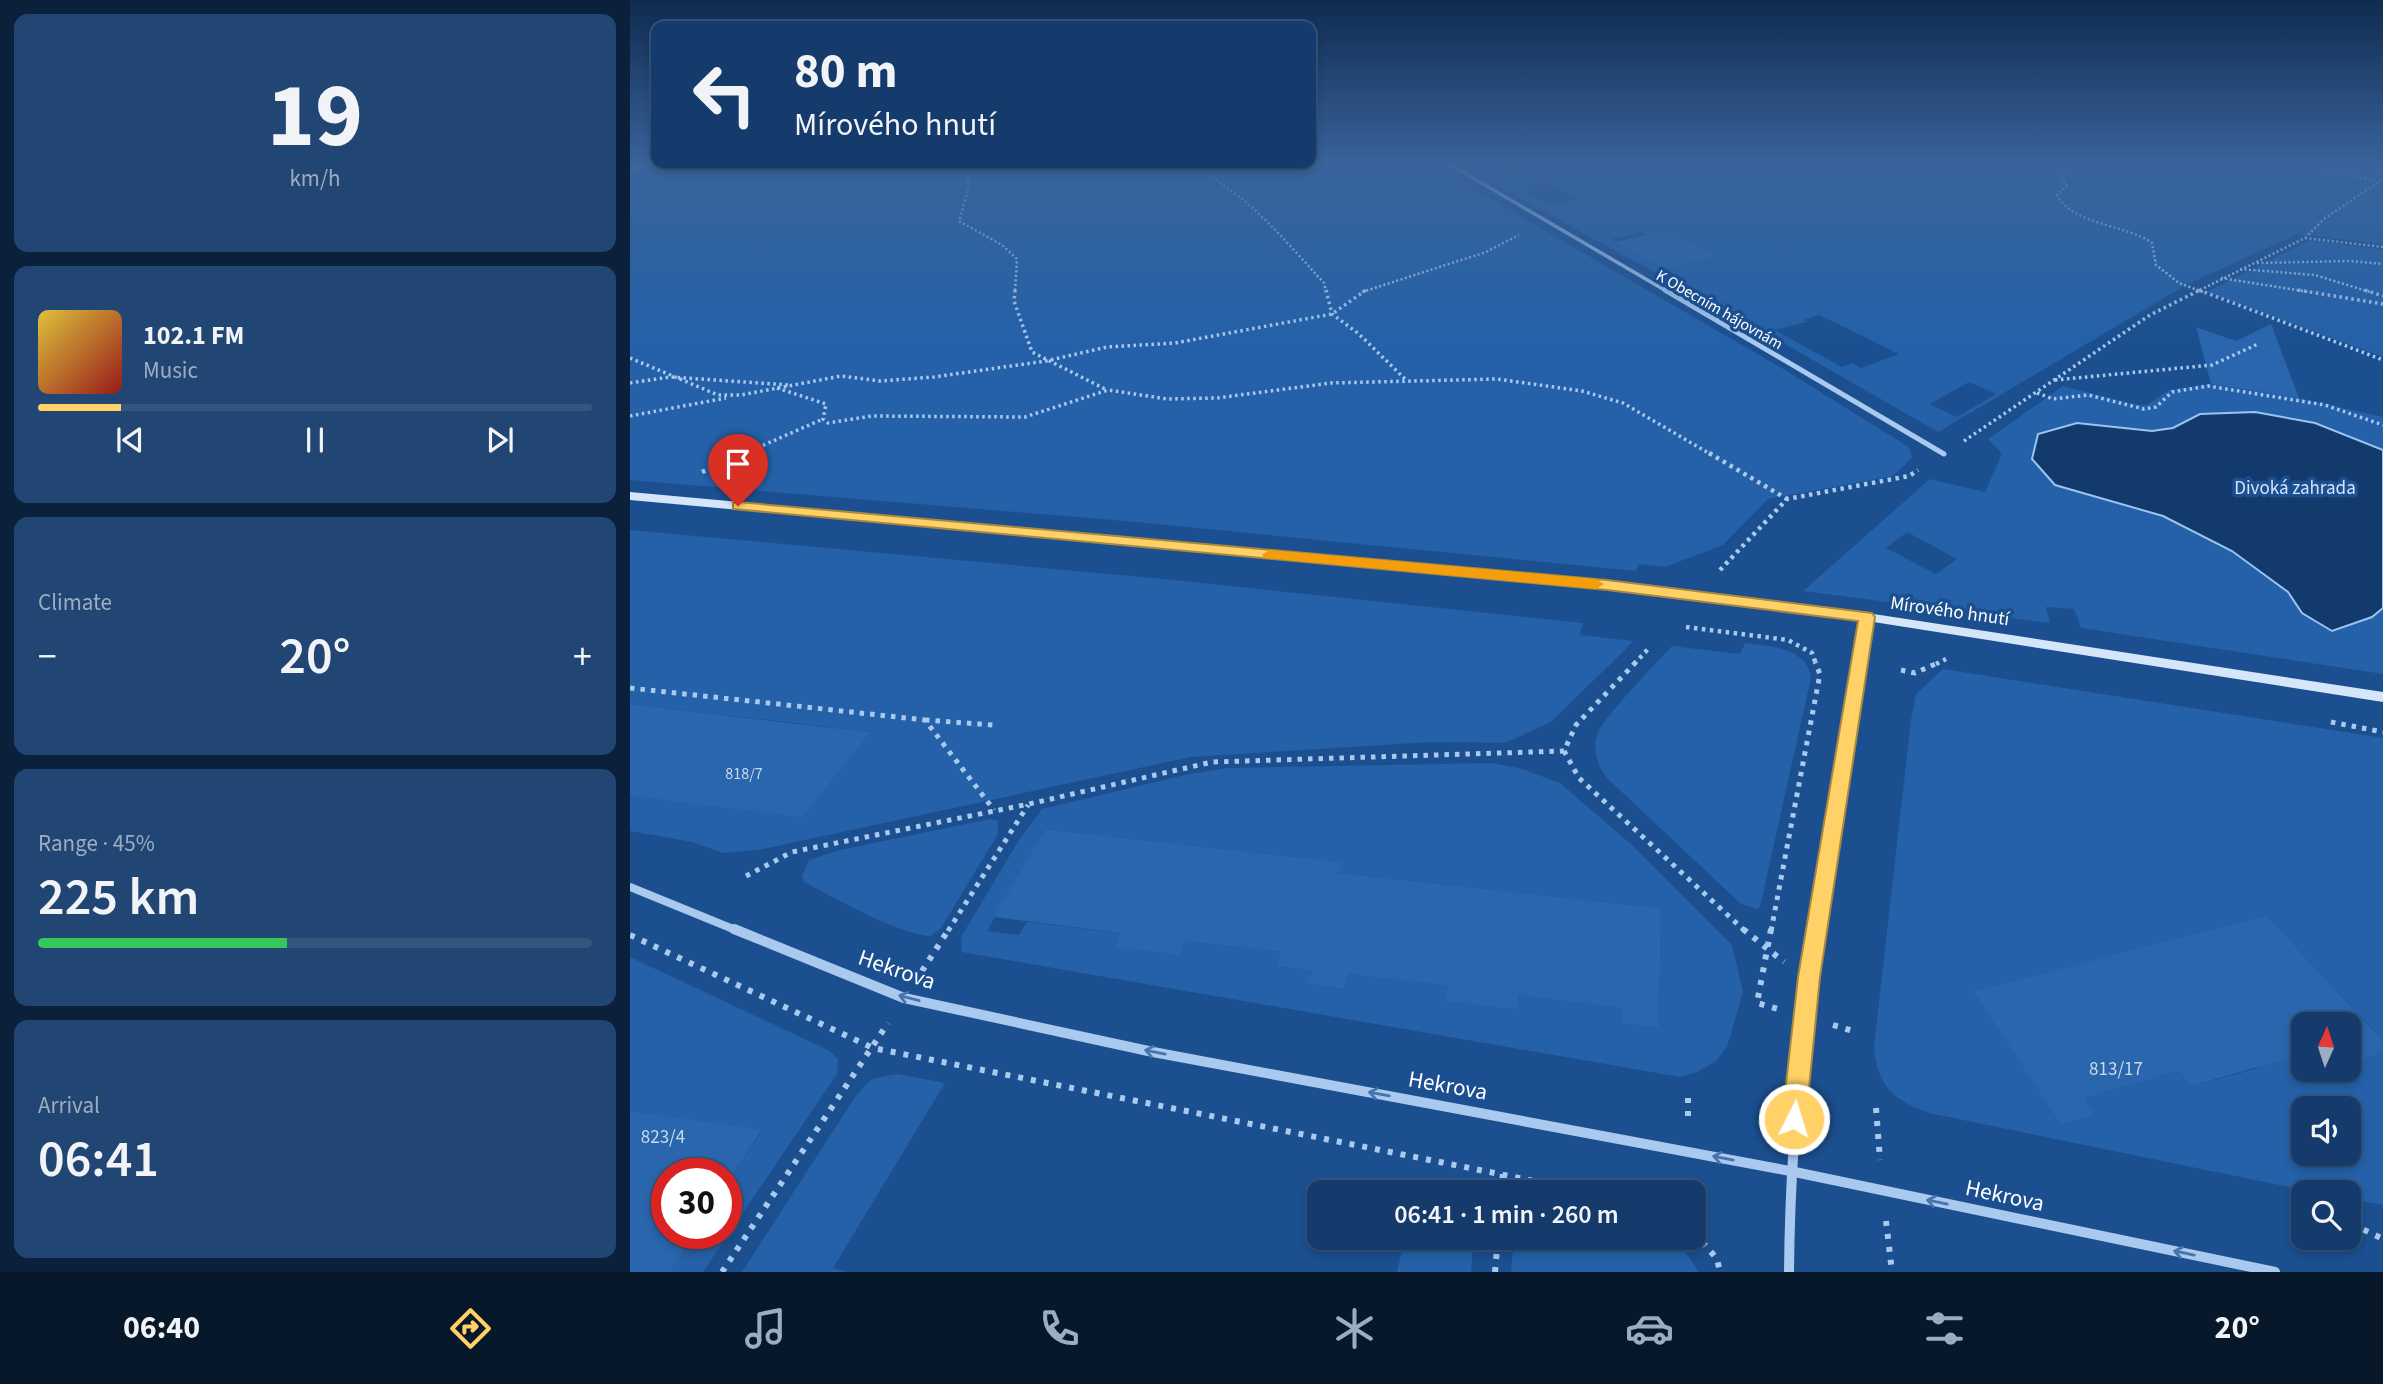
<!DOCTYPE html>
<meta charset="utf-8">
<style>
body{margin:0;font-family:"Source Sans 3",sans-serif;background:#214673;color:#f1f3f6;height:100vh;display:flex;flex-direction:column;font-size:26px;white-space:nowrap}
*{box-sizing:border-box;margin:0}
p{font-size:23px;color:#9dadc1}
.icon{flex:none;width:38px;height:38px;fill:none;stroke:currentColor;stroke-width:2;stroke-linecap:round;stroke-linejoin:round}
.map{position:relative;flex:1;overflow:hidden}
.sheet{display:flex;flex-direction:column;gap:14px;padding:14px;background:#0b203b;width:630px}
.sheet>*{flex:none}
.guide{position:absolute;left:21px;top:21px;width:665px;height:147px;border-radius:14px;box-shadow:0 4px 10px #0003,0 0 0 2px #33557e;background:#143b6b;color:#f1f3f6;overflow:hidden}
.needle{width:46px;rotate:3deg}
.controls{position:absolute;left:1661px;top:1012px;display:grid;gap:14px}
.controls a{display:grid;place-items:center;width:70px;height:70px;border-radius:14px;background:#143b6b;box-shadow:0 4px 10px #0003,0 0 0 2px #33557e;font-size:35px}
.speed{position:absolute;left:21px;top:1158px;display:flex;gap:14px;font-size:35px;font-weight:700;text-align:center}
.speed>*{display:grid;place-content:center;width:91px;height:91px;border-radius:50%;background:#143b6b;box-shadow:0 4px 10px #0003,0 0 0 2px #33557e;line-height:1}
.speed .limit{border:10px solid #d22;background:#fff;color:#111}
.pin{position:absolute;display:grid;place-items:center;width:60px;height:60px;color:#fff;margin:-72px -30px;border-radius:50% 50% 50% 0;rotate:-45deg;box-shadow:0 0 7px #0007}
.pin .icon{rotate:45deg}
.me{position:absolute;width:77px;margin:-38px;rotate:5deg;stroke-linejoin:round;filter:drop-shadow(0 0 5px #0008)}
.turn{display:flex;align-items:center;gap:24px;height:147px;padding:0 28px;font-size:32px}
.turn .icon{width:91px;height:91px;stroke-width:2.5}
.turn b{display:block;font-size:49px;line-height:60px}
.big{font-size:52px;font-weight:600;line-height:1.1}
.sheet .tile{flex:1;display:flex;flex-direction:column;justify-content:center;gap:10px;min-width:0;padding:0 24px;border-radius:14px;background:#214673}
.sheet .dial{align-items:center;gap:0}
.dial b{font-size:91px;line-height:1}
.song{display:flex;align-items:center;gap:21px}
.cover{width:84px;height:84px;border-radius:10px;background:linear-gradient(135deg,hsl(50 70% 55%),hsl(0 70% 35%))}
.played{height:7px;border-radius:4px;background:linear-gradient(90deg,#ffd166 15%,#33557e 15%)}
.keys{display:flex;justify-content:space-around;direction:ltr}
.heat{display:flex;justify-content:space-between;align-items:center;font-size:38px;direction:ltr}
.charge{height:10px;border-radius:5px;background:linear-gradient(90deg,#34c759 45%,#33557e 0)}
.trip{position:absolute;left:677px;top:1180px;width:399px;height:70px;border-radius:14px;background:#143b6b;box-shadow:0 4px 10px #0003,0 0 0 2px #33557e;font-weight:600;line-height:70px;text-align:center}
.tabs{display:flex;height:112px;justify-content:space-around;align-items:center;background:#08182b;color:#9dadc1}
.tabs .icon{width:49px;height:49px}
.tabs .on{color:#ffd166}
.tabs b{font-size:32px;color:#f1f3f6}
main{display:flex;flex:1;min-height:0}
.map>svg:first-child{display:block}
</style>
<main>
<section class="sheet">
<div class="tile dial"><b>19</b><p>km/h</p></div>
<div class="tile">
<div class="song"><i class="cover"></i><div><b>102.1 FM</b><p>Music</p></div></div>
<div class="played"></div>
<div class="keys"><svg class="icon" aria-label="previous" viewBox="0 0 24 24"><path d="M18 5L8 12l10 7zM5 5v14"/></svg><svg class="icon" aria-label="pause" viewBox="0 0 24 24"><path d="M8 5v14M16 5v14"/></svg><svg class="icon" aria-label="next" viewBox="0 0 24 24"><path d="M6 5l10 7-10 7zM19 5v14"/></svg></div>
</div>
<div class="tile"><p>Climate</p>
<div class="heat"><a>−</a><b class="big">20°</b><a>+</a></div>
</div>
<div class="tile"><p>Range · 45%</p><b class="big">225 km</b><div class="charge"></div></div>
<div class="tile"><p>Arrival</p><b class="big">06:41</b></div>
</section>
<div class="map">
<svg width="1753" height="1272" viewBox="0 0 1753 1272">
<rect width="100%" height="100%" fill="#1b4f8f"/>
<!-- green -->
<g fill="#2461a8" fill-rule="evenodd">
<polygon points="57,164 800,164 1155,370 1279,447 1282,458 1263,476 1138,499 1093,545 1035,567 1009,564 1006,571 506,522 0,480 0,179"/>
<path d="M828 164H888L853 170 877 184 901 178 896 175 906 169 897 164H1525L1516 169 1541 175 1556 170 1542 164H1753V244L1667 234 1556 285 1308 432 1160 347ZM917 182 948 197V198L920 205 896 192 904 190 898 186ZM1011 232 1041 247 1053 265 1035 270 981 239ZM1189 315 1269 354 1231 368 1222 363 1212 367 1145 330 1177 322 1174 320ZM1339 382 1366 394 1327 417 1300 404Z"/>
<polygon points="1680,240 1753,250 1753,357 1577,292"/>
<path d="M1579 384 1669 398 1753 417V674L1451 628 1444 609 1416 607 1420 623 1173 591 1300 479 1355 492 1372 454 1358 439 1433 386 1508 405H1517L1539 390ZM1277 532 1327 559 1306 574 1256 548Z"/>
<polygon points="0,530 534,579 953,623 950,635 1004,641 921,722 875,743 801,742 561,757 128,850 93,853 62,842 0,831 0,796 172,816 241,732 0,704"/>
<path d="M1115 643C1137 646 1178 647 1181 678L1130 907 1127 909 1111 904 980 781C968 769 962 752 967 735 972 719 1027 662 1042 646L1110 654Z"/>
<path d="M1313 669 1753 738V1205L1719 1199 1718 1192H1684L1299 1113C1263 1100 1247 1086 1244 1046L1281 720 1286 694ZM1637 915 1746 1033 1719 1042 1718 1069H1673V1051L1613 1053 1625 1069 1561 1086 1549 1071 1455 1098 1466 1115 1430 1124 1345 991ZM1673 1108H1718V1153H1673Z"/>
<path d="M861 763 889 768 930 783 1002 845 1102 945 1113 992 1097 1047 1085 1062 1067 1072 1050 1077 332 952 331 937 389 840 412 809 559 774 598 768ZM415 829 711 862 708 873 1031 908 1029 1026 990 1023 991 1008 888 995 886 1010 815 1001 818 986 718 974 714 989 678 984 682 971 646 966 651 952 555 941 484 946 490 933 397 922 389 935 357 931Z"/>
<path d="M360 819 368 821V834L311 928 301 936C269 935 205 898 174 882L172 876 179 860 210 850Z"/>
<polygon points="0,957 198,1050 208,1059 207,1074 73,1272 40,1272 65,1234 96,1234 96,1185 132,1131 0,1111"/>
<polygon points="267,1074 315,1083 203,1268 218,1272 112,1272 225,1097 241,1079"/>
<polygon points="775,1237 844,1237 841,1272 767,1272"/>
<polygon points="884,1237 1045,1237 1069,1272 881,1272"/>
</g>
<!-- water -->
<polygon fill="#123a6d" stroke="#9cc4f0" stroke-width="2" points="1625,412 1685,423 1753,450 1753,608 1742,617 1702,631 1672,613 1658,592 1602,551 1533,516 1425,485 1402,459 1408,434 1447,423 1522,431 1543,428 1570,414"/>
<!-- building -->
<g fill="#2a66ad">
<polygon points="1039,230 1086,256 1035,270 985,242"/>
<polygon points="1641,324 1669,398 1581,384 1566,327 1606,341"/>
<polygon points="0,704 167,724 241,732 172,817 0,796"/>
<polygon points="415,829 712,862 708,873 1031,908 1029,1027 990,1023 991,1008 888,995 887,1010 815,1001 818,986 718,974 714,989 677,984 682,971 646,966 651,952 555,941 550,955 484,946 490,933 364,917"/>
<polygon points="1637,915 1753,1041 1753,1052 1718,1063 1718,1024 1673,1024 1673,1054 1561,1086 1549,1071 1455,1098 1466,1115 1430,1124 1344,991"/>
<polygon points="0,1111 132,1130 96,1185 96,1174 37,1174 37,1234 65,1234 40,1272 0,1272"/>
</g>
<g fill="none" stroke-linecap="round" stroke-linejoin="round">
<!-- path-far4 -->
<g stroke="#a9c9ee" stroke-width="2.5" stroke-dasharray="2 2.5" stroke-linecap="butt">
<polyline points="339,164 338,190 329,221 372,245 387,259 385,292"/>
<path d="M573 164 575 174C623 200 657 243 694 283L696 292"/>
<path d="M1440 164 1430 178 1437 185 1427 195C1442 225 1498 225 1522 243L1526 265 1549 283 1573 292"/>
<polyline points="1673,164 1749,182"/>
<polyline points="1675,238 1753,247"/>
<polyline points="1627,263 1721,261 1753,264"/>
<polyline points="1610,269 1685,275 1740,292"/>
<polyline points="1591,278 1679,292"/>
<polyline points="732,292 856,252 889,235"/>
<polyline points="1566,292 1675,238 1694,219 1753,179"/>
</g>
<!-- path-far3 -->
<g stroke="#a9c9ee" stroke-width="3.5" stroke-dasharray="2.5 3.5" stroke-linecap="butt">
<polyline points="385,290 384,301 402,352 477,390"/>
<polyline points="696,290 702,314 729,334 775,379"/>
<polyline points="1569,290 1753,360"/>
<polyline points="1668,290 1753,304"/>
<polyline points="1735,290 1753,296"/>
<polyline points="0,358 88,395 111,395 211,376 250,381 304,377 416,361 477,347 545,343 702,314 736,290"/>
<polyline points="1425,380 1582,365 1628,344"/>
<polyline points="0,383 40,377 159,385"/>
<polyline points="147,388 196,404 193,419 198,423 242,416 395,417 478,390 537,399 587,398 701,383 867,379 952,391 993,403 1082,455"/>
<polyline points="1407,393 1423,399 1458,395 1514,409 1526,407 1542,392 1578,386 1695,405 1753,425"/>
<polyline points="0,416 96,398"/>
<polyline points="1334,441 1520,315 1570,290"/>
<polyline points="111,455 193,419"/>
</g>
<!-- path-far2 -->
<g stroke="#a9c9ee" stroke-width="4.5" stroke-dasharray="3.5 4.5" stroke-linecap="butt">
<polyline points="1079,453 1157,499"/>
<polyline points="72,472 115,453"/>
<polyline points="1090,570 1157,499 1279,476 1288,470"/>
<polyline points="1056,627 1158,640 1182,653 1186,664"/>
<polyline points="1004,664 1020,647"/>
<polyline points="1306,664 1316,659"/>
</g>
<!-- path-far1 -->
<g stroke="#a9c9ee" stroke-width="5" stroke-dasharray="4.5 6" stroke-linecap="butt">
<polyline points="1006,662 946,725 934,751 949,778 1115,931"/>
<polyline points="1271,670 1285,673 1310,662"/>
<polyline points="0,688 295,720 364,810"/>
<polyline points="295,720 363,725"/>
<polyline points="1701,722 1753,732"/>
<polyline points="116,876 162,852 399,804 582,762 934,751"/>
<polyline points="318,931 398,805"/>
<polyline points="1141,931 1190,674 1185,662"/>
</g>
<!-- path -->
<g stroke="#a9c9ee" stroke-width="6" stroke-dasharray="5 8" stroke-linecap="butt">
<polyline points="1113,929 1154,962"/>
<polyline points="1141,929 1127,1003 1148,1009"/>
<polyline points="0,935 243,1048 959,1192"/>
<polyline points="292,971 319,929"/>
<polyline points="1203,1025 1226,1032"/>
<polyline points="1058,1098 1058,1121"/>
<polyline points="1246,1108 1250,1160"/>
<polyline points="871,1192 873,1173"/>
<polyline points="1256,1221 1262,1272"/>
<polyline points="1722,1224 1753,1239"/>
<polyline points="1064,1232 1087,1259 1090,1272"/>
<polyline points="92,1272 258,1023"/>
<polyline points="865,1272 868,1237"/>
</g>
<!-- street-far4 -->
<polyline stroke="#a9c9ee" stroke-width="3.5" points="819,164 1038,292"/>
<!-- street-far3 -->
<polyline stroke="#a9c9ee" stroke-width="5" points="1035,290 1314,454"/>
<!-- street-far2 -->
<polyline stroke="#a9c9ee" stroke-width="6" points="1230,664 1237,617"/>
<!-- street-far1 -->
<g stroke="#a9c9ee" stroke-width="8">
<polyline points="0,887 108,931"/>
<polyline points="1188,931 1230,662"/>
</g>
<!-- street -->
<g stroke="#a9c9ee" stroke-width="10">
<polyline points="104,929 274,998 523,1052 1160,1171 1645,1272"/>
<path d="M1159 1272C1160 1156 1170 1043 1188 929"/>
</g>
<!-- secondary -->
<g fill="#d6e6fa" fill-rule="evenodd">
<polygon points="13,164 24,164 0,172 0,168"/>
<polygon points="0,492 977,581 1237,613 1753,692 1753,702 1237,621 977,589 0,500"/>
</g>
</g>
<!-- one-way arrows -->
<defs><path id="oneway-shaft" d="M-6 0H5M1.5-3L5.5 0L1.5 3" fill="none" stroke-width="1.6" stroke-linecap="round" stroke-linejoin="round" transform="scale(1.75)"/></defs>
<g stroke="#4674ac">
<use href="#oneway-shaft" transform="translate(279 998) rotate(-165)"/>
<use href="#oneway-shaft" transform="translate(525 1052) rotate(-169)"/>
<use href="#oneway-shaft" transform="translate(749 1094) rotate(-170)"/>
<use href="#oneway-shaft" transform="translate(1093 1158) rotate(-169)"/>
<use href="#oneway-shaft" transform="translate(1307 1202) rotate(-168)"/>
<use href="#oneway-shaft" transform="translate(1554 1253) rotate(-168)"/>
</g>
<!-- sky -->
<linearGradient id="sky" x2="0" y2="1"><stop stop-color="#0f2b4f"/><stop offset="0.48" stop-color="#39639b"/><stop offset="1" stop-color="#39639b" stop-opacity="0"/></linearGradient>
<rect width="1753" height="342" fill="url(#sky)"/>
<!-- route -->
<polygon fill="#ffd166" stroke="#a68842" stroke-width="2" points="108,502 977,580 1242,613 1245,617 1190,977 1176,1119 1173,1128 1164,1131 1156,1128 1152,1119 1168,977 1228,621 977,590 103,509 103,503"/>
<!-- slow -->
<polygon fill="#f59e0b" points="639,550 966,579 974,584 966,589 634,558 632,555"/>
<g text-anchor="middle" stroke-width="7" stroke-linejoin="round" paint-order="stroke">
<!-- far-street labels -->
<g font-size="16" fill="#fff" stroke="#1b4f8f">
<text transform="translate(1090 309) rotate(30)" y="6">K Obecním hájovnám</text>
</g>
<!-- number labels -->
<g font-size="16" fill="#cad9ea">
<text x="114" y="779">818/7</text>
</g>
<!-- park labels -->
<g font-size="19" fill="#cfe3fa" stroke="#1b4f8f">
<text x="1665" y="494">Divoká zahrada</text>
</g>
<!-- street labels -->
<g font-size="19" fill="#fff" stroke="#1b4f8f">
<text transform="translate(1320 610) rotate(8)" y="7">Mírového hnutí</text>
</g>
<!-- near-number labels -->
<g font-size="19" fill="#cad9ea">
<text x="1486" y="1075">813/17</text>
<text x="33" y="1143">823/4</text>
</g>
<!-- near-street labels -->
<g font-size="23" fill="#fff" stroke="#1b4f8f">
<text transform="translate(267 969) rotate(19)" y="8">Hekrova</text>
<text transform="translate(818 1085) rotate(10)" y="8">Hekrova</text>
<text transform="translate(1375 1195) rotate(12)" y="8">Hekrova</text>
</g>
</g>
</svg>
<div class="controls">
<a><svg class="needle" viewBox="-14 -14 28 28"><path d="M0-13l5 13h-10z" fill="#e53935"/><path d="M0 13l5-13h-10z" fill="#9dadc1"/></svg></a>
<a><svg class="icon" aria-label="sound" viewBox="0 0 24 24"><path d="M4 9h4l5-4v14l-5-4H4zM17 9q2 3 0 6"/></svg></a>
<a><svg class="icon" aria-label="search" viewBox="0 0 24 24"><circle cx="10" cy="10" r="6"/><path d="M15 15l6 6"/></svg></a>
</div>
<div class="speed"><div class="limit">30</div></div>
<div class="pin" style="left:108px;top:506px;background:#d93025"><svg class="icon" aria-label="arrive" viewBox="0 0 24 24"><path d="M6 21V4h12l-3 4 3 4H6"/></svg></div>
<svg class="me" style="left:1164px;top:1119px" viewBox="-20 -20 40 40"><circle r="17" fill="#ffd166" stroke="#fff" stroke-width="3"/><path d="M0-11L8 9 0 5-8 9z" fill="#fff"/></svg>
<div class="trip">06:41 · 1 min · 260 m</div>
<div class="guide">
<div class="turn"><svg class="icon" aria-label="left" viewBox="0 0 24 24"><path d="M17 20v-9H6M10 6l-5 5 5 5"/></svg><div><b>80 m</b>Mírového hnutí</div></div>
</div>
</div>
</main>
<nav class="tabs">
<b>06:40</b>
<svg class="icon on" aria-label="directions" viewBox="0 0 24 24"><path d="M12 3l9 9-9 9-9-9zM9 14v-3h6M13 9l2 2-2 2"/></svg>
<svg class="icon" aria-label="music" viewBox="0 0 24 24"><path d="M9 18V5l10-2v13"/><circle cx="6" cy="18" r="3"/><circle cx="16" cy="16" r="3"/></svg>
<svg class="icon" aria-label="phone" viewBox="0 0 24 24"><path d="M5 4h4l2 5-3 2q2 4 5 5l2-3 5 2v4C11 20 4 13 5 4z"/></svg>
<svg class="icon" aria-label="climate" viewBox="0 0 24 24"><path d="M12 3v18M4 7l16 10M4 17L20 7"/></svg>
<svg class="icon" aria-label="car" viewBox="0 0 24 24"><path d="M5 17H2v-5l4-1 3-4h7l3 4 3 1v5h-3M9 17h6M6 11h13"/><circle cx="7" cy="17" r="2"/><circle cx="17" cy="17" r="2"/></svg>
<svg class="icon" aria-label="filters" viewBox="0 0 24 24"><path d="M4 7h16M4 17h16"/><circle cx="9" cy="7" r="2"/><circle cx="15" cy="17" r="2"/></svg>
<b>20°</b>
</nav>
